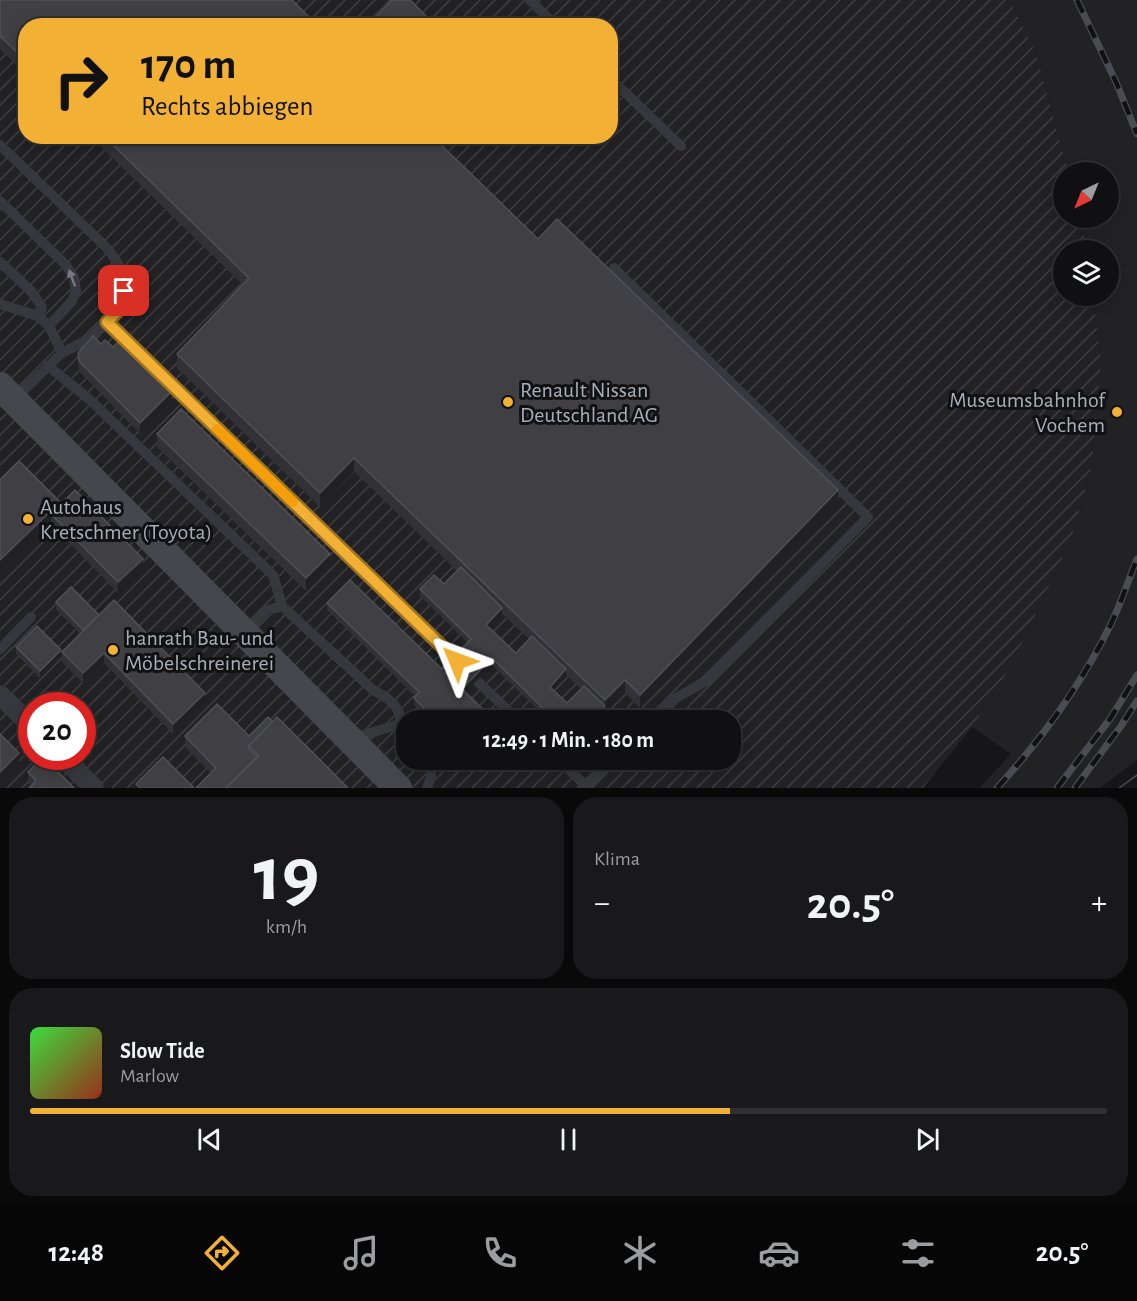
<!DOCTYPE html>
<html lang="de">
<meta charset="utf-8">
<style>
body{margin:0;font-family:"Alegreya Sans",sans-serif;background:#19191b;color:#f1f3f6;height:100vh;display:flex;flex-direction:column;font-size:22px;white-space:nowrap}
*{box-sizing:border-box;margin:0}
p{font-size:20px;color:#9c9d9f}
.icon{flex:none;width:33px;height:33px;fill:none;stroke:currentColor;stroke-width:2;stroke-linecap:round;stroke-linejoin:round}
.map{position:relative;height:788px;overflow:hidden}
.side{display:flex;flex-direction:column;gap:9px;padding:9px;background:#09090a;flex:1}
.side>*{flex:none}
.hud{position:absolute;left:18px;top:18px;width:600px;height:126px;border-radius:24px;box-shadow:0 3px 15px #0003,0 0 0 2px #303032;background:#f2b134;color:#111;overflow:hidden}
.needle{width:39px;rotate:223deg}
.controls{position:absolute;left:1053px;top:162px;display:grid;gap:12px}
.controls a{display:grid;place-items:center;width:66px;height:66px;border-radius:50%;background:#101012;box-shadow:0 3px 15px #0003,0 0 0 2px #303032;font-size:30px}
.speed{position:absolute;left:18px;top:692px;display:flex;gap:12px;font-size:30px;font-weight:700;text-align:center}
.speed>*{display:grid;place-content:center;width:78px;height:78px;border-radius:50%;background:#101012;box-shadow:0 3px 15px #0003,0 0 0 2px #303032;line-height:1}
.speed .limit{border:9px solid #d22;background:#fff;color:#111}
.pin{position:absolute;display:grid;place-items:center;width:51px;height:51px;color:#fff;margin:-26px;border-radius:12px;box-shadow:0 3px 9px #0006}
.me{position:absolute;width:66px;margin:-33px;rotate:314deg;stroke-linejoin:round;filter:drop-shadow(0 0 4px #0008)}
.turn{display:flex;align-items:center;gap:21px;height:126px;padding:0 24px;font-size:27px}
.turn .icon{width:78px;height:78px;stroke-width:2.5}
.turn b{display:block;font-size:42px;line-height:51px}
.big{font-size:45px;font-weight:700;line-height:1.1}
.side .card{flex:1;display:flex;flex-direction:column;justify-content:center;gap:9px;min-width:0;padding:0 21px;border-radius:24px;background:#19191b}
.side .dial{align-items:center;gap:0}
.dial b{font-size:78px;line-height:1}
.song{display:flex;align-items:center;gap:18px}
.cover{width:72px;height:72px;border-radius:9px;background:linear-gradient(135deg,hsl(120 70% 55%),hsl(10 70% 35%))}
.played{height:6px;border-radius:3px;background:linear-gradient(90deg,#f2b134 65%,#303032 65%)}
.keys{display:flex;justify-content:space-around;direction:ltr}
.heat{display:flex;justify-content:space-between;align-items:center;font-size:33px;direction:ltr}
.side .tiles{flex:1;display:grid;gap:9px;grid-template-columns:1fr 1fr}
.card:last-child{grid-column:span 2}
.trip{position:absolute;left:396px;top:710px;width:345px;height:60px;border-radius:24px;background:#101012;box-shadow:0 3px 15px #0003,0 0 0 2px #303032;font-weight:700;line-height:60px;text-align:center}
.tab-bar{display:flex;height:96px;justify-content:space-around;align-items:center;background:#060607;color:#9c9d9f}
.tab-bar .icon{width:42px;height:42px}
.tab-bar .active{color:#f2b134}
.tab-bar b{font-size:27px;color:#f1f3f6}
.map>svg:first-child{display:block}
</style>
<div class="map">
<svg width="1137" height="788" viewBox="0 0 1137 788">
<defs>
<pattern id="industrial-furrows" width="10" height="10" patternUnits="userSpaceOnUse" patternTransform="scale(1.5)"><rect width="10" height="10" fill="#222225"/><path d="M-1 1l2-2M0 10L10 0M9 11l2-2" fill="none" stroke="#3f3f43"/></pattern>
</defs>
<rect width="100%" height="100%" fill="#161618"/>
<!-- built -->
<polygon fill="#222225" points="1009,0 1137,0 1137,760 1100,788 979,788 1011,754 972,727 1012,664 1072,537 1092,464 1101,361 1093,296 1108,296 1108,250 1088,250 1079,218 1108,218 1108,172 1068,172 1036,53"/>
<!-- industrial -->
<path fill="url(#industrial-furrows)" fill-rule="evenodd" d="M0 0H1009L1036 53 1068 172H1064V218H1079L1088 250H1064V296H1093L1101 361 1092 464 1072 537 1012 664 972 727 923 788H0ZM26 26H610V136H26ZM32 705H82V756H32ZM406 720H730V759H406Z"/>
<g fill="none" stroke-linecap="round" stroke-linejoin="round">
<!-- lane -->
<g stroke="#37383d" stroke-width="10">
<polyline points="530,0 556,26"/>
<polyline points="610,78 681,146"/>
<polyline points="0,145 109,250 126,276 123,306 91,338 62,353 14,399"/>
<polyline points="0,201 65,264 74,277 76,291 72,301 49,326"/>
<polyline points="0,262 31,291 42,307 38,316"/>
<polyline points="614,268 868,517 706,681 676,698 653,720"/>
<polyline points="0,304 38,316 49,326 62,353"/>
<polyline points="107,322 457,661"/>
<path d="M48 366 89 399 273 575 282 606 373 690C384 696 395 702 399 713 401 721 401 725 406 731"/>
<polyline points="246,633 265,611 282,606"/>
<polyline points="0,649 31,617"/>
<polyline points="477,681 518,720"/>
<polyline points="354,738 400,724"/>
<polyline points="558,759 586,786"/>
<polyline points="427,788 431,777 431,759"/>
<polyline points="584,788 613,759"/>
</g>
<!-- street -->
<g stroke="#37383d" stroke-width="20">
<polyline points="0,695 32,726"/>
<polyline points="62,756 94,788"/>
</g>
<!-- secondary -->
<polyline stroke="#45474d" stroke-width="28" points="0,386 398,788"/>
<!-- tram -->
<polyline stroke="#4a4c52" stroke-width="1.5" points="1119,788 1137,775"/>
<!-- rail casing -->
<g stroke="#4a4c52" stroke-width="7">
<g id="rail">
<polyline points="1077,0 1116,82 1137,134"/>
<path d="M997 788C1041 740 1082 683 1111 624 1121 603 1128 581 1137 559"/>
<polyline points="1057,788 1110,719 1137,675"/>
<polyline points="1075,788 1121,726 1137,701"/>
</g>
</g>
<!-- rail -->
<use href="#rail" stroke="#111113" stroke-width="4.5" stroke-dasharray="14" stroke-linecap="butt"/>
</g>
<!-- wall -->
<g fill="#323236" fill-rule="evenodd">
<polygon points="0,0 26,26 26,74 0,49"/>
<path d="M90 136H432L538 239 838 503 640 708 625 693 598 720H548L492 665 466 692 494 720H429L414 705V698L415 696 327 610V603L442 669 468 643 420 596V589L444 584 457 571 354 471 320 507 177 368V354L243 285ZM502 614 529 639 516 653 489 628ZM566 675 581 689 567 703 553 690Z"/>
<polygon points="101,344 113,347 172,401 140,434 79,371 78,363 78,353"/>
<polygon points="157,434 330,567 306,591 157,447"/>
<polygon points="0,480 60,505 143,569 118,593 51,524 0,573"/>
<polygon points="56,602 99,615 205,703 173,734 104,663 83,683 62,662 62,652 80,634 56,609"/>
<polygon points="16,647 61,657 40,678 16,654"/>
<polygon points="185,736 249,736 348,788 211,773 185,747"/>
<polygon points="480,759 501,759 491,769"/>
<polygon points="28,772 74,788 31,786 28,783"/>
</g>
<!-- shaded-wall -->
<g fill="#212124">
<polygon points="172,391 172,401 140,434 140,423"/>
<polygon points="354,458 354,471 320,507 320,493"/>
<polygon points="838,490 838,503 640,708 640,695"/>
<polygon points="60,502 60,515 51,514 51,524 0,573 0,560"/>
<polygon points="330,554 330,567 306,591 306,578"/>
<polygon points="143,559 143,569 118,593 118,582"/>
<polygon points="502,608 502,614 486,632 486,625"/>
<polygon points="61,650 61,657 40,678 40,671"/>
<polygon points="104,653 104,663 83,683 83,673"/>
<polygon points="492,658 492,665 462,696 462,689"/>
<polygon points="566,669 566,676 550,694 550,687"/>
<polygon points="625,680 625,693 598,720 591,720 605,706 605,700"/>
<polygon points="205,693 205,703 173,734 173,724"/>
<polygon points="440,713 440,720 434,720 434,718"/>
<polygon points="19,753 19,763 0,782 0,772"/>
<polygon points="494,759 501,759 491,769 491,762"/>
</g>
<!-- building -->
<g fill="#3f3f44" stroke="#4f5156" stroke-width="1.5">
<polygon points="0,0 292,0 318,26 26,26 26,61 0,36"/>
<polygon points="392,0 410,0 436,26 367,26"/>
<polygon points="104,136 432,136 538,239 557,219 838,490 640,695 625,680 605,700 354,458 320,493 177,354 249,278"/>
<polygon points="93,336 101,344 105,340 113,347 120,340 172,391 140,423 79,361 78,353"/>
<polygon points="181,409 330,554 306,578 157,434"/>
<polygon points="19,461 60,502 0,560 0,480"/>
<polygon points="75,490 143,559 118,582 51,514"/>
<polygon points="461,567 502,608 486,625 516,653 532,636 566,669 550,687 567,703 584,686 605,706 591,720 555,720 492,658 462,689 494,720 448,720 440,713 434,718 414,698 419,692 327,603 350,580 442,669 471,639 420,589 434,575 444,584"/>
<polygon points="71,587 99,615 83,630 56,602"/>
<polygon points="114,600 205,693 173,724 104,653 83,673 62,652"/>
<polygon points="37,626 61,650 40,671 16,647"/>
<polygon points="217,704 249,736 268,717 273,722 249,746 249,749 257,757 226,788 196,788 216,768 185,736"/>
<polygon points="277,717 348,788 226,788 259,756 249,746"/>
<polygon points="0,734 19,753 0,772"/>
<polygon points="43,757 74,788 29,788 36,781 28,772"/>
<polygon points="163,757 194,788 140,788 136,784"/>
<polygon points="488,759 494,759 491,762"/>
</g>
<!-- one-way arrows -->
<defs><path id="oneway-solid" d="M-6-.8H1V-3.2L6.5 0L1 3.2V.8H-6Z" transform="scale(1.5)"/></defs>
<use fill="#757881" href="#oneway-solid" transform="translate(72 278) rotate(-110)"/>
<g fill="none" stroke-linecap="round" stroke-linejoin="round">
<!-- route casing -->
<g stroke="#9d7322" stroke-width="15">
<polyline id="route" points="124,291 123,306 107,322 457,661"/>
</g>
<!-- route -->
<use href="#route" stroke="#f2b134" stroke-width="10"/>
<!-- slow -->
<polyline stroke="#f59e0b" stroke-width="10" points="217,429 293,502"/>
</g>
<!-- markers -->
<g fill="#f2b134" stroke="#111113" stroke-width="2">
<circle cx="508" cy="402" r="6"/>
<circle cx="1117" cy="412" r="6"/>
<circle cx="28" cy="519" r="6"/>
<circle cx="113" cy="650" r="6"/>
</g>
<g text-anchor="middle" stroke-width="6" stroke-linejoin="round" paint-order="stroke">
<!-- poi labels -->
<g font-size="22" fill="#a8adb8" stroke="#111113" text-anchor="start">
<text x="520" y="397">Renault Nissan<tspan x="520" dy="25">Deutschland AG</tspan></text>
<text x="1105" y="407" text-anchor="end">Museumsbahnhof<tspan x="1105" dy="25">Vochem</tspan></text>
<text x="40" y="514">Autohaus<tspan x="40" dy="25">Kretschmer (Toyota)</tspan></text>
<text x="125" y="645">hanrath Bau- und<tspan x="125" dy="25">Möbelschreinerei</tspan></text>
</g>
</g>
</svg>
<div class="controls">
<a><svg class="needle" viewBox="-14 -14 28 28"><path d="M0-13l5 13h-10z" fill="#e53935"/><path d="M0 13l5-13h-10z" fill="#9c9d9f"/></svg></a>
<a><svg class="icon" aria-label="layers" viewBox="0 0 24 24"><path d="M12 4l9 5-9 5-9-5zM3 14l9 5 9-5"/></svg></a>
</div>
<div class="speed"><div class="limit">20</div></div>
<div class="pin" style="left:124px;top:291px;background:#d93025"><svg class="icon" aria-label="arrive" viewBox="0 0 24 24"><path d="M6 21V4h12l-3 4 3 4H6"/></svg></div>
<svg class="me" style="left:457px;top:661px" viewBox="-20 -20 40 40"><path d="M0-17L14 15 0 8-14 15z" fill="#f2b134" stroke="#fff" stroke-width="4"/></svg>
<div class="trip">12:49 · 1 Min. · 180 m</div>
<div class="hud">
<div class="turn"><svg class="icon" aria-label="right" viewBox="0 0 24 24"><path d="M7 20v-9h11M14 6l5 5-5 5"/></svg><div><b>170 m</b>Rechts abbiegen</div></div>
</div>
</div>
<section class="side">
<div class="tiles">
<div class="card dial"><b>19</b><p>km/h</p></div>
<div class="card"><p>Klima</p>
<div class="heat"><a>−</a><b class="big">20.5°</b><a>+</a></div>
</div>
<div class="card">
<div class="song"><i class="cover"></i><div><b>Slow Tide</b><p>Marlow</p></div></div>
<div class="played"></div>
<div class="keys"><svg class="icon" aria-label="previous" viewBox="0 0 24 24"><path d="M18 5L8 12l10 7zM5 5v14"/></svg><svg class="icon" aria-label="pause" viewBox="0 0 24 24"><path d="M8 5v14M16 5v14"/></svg><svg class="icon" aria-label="next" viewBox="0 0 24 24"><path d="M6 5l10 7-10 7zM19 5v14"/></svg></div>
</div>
</div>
</section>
<nav class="tab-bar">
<b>12:48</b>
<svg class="icon active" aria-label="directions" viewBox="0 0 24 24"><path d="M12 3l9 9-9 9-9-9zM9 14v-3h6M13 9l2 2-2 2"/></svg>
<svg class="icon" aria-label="music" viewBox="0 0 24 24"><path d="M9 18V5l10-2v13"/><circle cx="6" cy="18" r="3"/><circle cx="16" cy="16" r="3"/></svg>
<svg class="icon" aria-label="phone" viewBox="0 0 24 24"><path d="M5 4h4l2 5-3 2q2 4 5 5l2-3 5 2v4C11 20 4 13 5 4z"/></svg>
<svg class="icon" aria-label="climate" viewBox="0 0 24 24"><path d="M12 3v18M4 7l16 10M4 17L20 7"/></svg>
<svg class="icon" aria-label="car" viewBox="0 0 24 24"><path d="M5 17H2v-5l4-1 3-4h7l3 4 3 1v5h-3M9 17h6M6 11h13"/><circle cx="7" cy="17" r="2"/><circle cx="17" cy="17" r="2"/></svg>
<svg class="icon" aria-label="filters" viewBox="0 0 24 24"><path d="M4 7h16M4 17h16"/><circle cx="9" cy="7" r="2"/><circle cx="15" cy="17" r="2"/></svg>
<b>20.5°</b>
</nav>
